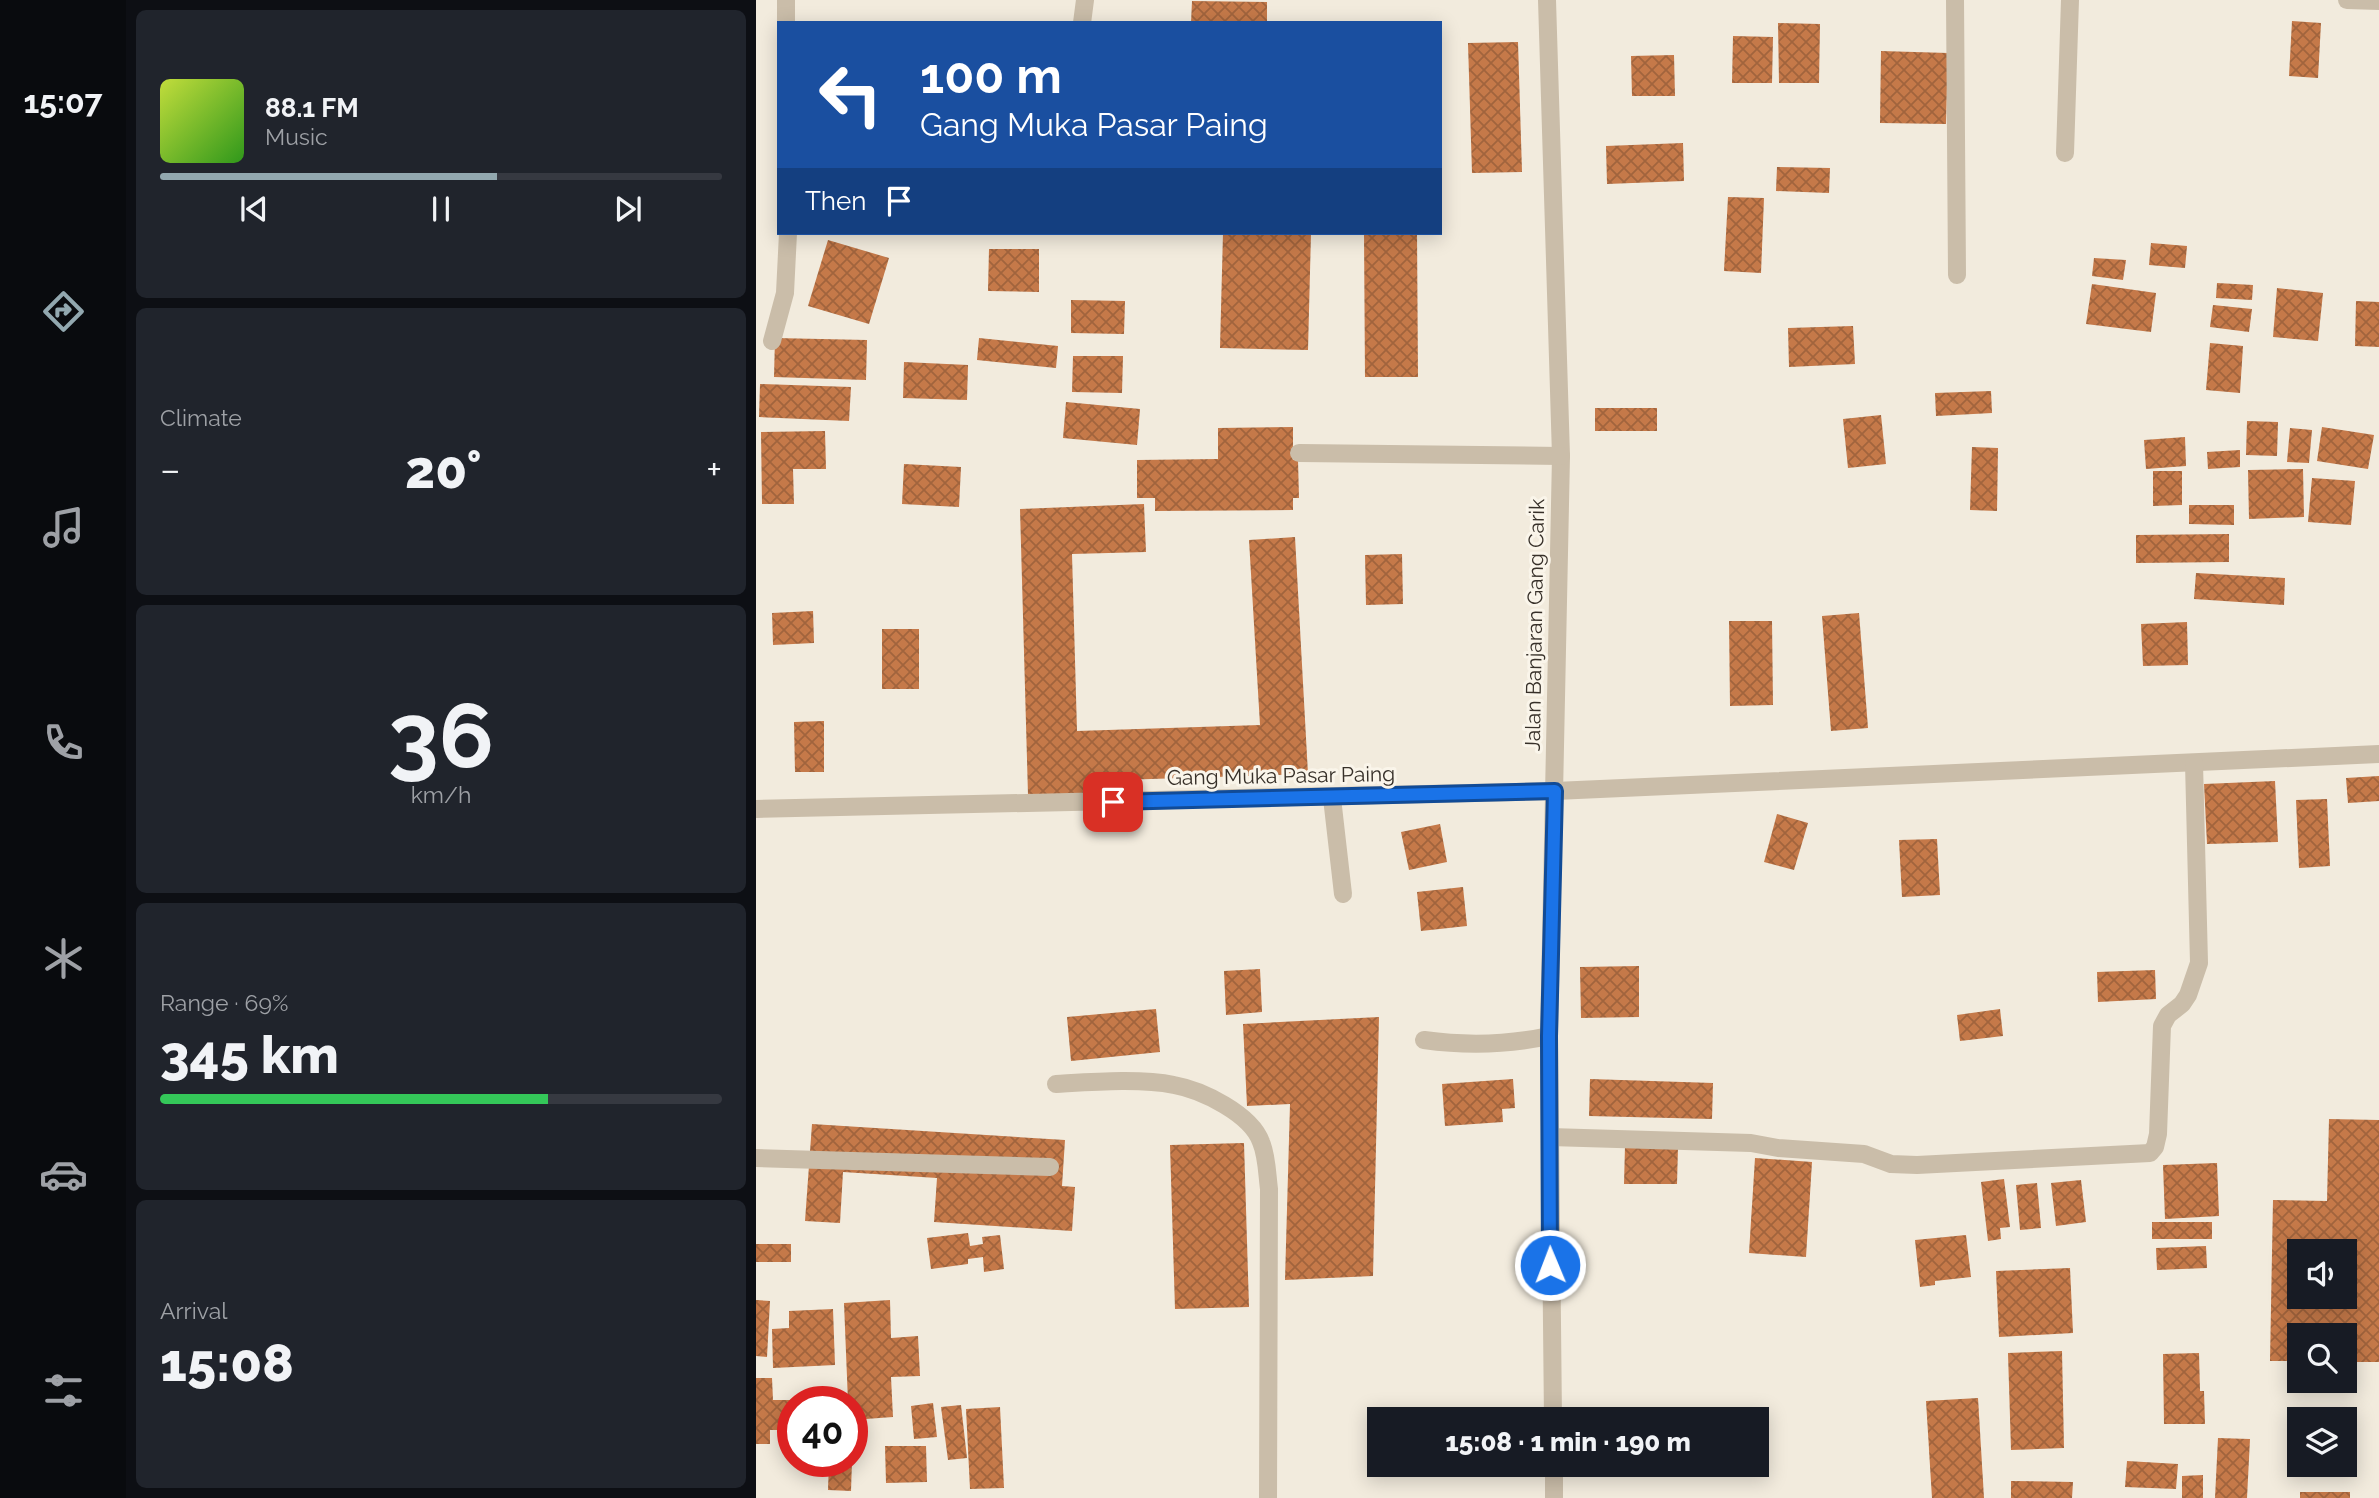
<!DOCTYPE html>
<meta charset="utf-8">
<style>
body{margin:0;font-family:Raleway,sans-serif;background:#20242c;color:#f1f3f6;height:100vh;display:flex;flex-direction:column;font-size:26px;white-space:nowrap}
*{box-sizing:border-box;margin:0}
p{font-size:23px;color:#9ea1a6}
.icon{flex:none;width:38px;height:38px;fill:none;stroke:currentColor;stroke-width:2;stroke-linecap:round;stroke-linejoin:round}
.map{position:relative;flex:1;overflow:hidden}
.panel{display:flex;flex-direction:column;gap:10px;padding:10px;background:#0d0f14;width:630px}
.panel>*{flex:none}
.guide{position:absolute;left:21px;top:21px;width:665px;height:214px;border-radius:0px;box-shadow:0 4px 18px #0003;background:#1a4fa0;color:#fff;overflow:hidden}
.controls{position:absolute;left:1531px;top:1239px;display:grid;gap:14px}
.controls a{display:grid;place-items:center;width:70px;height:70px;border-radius:0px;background:#171b24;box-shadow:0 4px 18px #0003;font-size:35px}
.speed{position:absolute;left:21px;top:1386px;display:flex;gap:14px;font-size:35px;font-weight:700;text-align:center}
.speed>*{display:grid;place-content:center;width:91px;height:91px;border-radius:50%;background:#171b24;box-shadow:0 4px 18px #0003;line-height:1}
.speed .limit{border:10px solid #d22;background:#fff;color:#111}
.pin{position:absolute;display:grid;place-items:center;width:60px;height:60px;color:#fff;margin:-30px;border-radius:14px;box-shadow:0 4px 10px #0006}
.me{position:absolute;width:77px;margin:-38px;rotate:359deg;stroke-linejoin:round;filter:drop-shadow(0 0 5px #0008)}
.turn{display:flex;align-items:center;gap:24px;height:147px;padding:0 28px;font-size:32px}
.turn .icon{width:91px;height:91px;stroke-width:2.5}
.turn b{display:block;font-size:49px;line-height:60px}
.then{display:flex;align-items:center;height:66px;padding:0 28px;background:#0003;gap:14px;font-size:26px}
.big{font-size:52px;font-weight:800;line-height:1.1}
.panel .tile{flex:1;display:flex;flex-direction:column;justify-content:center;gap:10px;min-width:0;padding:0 24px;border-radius:10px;background:#20242c}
.panel .dial{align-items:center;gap:0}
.dial b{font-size:91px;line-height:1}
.song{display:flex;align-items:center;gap:21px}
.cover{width:84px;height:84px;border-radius:10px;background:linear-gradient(135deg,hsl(70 70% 55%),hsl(110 70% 35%))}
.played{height:7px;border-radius:4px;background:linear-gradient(90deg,#92a8af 60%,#363941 60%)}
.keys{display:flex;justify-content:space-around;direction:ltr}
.heat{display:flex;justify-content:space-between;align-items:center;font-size:38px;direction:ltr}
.charge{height:10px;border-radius:5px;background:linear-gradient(90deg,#34c759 69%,#363941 0)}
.trip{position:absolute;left:611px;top:1407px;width:402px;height:70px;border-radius:0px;background:#171b24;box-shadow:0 4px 18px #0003;font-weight:800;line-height:70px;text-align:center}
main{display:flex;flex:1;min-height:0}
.dock{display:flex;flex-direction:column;width:126px;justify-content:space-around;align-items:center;background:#090b0e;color:#9ea1a6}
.dock .icon{width:49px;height:49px}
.dock .on{color:#92a8af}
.dock b{font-size:32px;color:#f1f3f6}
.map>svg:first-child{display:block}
</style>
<main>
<nav class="dock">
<b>15:07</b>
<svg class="icon on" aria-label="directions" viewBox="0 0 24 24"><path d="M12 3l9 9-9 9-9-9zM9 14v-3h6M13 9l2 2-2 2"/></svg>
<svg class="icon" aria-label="music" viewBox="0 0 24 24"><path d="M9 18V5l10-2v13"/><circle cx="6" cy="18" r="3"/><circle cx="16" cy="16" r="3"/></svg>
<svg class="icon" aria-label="phone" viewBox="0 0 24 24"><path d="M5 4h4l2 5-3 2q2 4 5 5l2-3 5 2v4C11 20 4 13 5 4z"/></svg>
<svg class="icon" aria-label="climate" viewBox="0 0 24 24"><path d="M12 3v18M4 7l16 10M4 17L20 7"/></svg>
<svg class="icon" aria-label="car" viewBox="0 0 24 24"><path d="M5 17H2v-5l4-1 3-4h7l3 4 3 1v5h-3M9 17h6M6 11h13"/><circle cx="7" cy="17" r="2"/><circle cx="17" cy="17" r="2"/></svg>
<svg class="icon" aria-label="filters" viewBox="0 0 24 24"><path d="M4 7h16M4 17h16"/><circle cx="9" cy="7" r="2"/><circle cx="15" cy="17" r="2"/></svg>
</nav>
<section class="panel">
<div class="tile">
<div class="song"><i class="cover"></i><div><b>88.1 FM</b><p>Music</p></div></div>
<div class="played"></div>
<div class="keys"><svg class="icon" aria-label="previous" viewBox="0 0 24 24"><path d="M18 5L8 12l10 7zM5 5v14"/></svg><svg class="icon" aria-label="pause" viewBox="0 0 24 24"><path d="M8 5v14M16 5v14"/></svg><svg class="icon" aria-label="next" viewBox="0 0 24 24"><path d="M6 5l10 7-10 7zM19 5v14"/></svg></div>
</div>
<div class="tile"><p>Climate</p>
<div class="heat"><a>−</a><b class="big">20°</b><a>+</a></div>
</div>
<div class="tile dial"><b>36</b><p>km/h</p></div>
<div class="tile"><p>Range · 69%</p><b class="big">345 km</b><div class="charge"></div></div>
<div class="tile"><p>Arrival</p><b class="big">15:08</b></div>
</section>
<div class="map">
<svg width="1623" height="1498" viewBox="0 0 1623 1498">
<defs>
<pattern id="building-cross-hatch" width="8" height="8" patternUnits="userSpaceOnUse" patternTransform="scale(1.75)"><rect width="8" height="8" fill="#c57949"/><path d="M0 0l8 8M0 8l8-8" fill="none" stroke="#a1643d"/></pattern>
</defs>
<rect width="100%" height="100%" fill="#f2ebdd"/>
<!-- building -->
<g fill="url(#building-cross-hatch)" fill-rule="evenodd">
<polygon points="436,1 511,2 511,23 435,23"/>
<polygon points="1536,21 1565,23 1562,78 1533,76"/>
<polygon points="1022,23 1064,24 1063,83 1023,83"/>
<polygon points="977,36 1017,37 1016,83 976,83"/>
<polygon points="762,42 766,172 716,173 712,43"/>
<polygon points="1125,51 1192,53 1190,124 1124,123"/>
<polygon points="918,55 919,96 876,96 875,56"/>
<polygon points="927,143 928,181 851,184 850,146"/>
<polygon points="1021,167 1074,168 1073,193 1020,191"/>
<polygon points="972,197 1008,198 1005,273 968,271"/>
<polygon points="467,233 555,233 552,350 464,348"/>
<polygon points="608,233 661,233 662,377 609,377"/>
<polygon points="72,240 133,258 113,324 52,306"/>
<polygon points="1395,243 1431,246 1429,268 1393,265"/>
<polygon points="233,249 283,249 283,292 232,291"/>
<polygon points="1338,258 1370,260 1367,280 1336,276"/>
<polygon points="1461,283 1497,285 1496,300 1460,298"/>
<polygon points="1336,284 1400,293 1395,332 1330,324"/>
<polygon points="1521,288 1567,293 1562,341 1517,337"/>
<polygon points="315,300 369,301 368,334 315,333"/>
<polygon points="1600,301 1623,302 1623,347 1599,346"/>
<polygon points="1457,305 1496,309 1493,332 1454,327"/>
<polygon points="1097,326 1099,364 1033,367 1032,328"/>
<polygon points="19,338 111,340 110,380 18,377"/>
<polygon points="223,338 302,346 300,368 221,360"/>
<polygon points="1454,343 1487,346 1484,393 1450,390"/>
<polygon points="317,356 367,356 366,393 316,392"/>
<polygon points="148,362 212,365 211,400 147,398"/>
<polygon points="4,384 95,387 93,421 3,417"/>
<polygon points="1235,391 1236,413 1180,416 1179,393"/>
<polygon points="310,402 384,409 381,445 307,438"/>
<rect x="839" y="408" width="62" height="23"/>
<polygon points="1125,415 1130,464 1092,468 1087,419"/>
<polygon points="1491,421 1522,422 1521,456 1490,455"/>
<polygon points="537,427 537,460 542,460 543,498 537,498 537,510 399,511 399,498 381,498 381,460 462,459 462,428"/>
<polygon points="1566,427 1618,435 1612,469 1561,461"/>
<polygon points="1534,428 1556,430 1553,463 1531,462"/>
<polygon points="69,431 70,469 37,469 38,504 6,504 5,432"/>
<polygon points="1429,437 1430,466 1390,469 1388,440"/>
<polygon points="1216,447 1242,448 1241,511 1214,510"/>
<polygon points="1484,450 1484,467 1452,469 1451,452"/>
<polygon points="148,464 205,467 203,507 146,504"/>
<polygon points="1547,469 1548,517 1493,519 1492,470"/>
<polygon points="1397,471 1426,471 1426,505 1397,506"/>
<polygon points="1556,478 1599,481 1595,525 1552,522"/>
<polygon points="388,504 390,552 316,554 321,731 504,725 493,540 539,537 552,774 330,781 330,794 272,795 264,509"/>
<polygon points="1433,505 1478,505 1478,525 1433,524"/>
<polygon points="1473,534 1473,562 1380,563 1380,535"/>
<polygon points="646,554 647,604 610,605 609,555"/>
<polygon points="1440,573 1529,578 1528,605 1438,599"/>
<polygon points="57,611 58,643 17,645 16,613"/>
<polygon points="1103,613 1112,728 1075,731 1066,616"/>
<polygon points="973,621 1016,621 1017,705 974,706"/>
<polygon points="1431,622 1432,665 1387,666 1385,624"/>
<rect x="126" y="629" width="37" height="60"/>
<polygon points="68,721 68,772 39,772 38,722"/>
<polygon points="1623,776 1623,801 1592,803 1590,778"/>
<polygon points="1519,781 1522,842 1451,844 1448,784"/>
<polygon points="1571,799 1574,866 1543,868 1540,800"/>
<polygon points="1021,814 1052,823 1038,870 1008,862"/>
<polygon points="684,824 691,862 653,870 645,832"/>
<polygon points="1181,839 1184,895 1146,897 1143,840"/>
<polygon points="707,887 711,926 665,931 661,892"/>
<polygon points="883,966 883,1017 825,1018 824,967"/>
<polygon points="504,969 506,1012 470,1015 468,971"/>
<polygon points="1399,970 1400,999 1342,1002 1341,972"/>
<polygon points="400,1009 404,1052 315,1061 311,1017"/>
<polygon points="1244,1009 1247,1036 1204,1041 1201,1015"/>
<polygon points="623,1017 617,1276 529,1280 534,1104 491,1106 487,1024"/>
<polygon points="757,1079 759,1108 746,1109 747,1122 689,1126 686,1084"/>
<polygon points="834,1079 957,1083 956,1119 833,1116"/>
<path d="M1573 1119 1623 1120V1362H1589V1335H1544V1361H1514L1517 1200 1571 1201ZM1544 1251H1589V1297H1544Z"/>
<polygon points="56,1124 309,1140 306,1186 319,1187 316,1231 178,1222 181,1178 87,1172 84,1223 49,1221"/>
<polygon points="488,1143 493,1307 419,1309 414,1145"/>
<polygon points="869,1146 922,1147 921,1184 868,1184"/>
<polygon points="999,1158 1056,1162 1050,1257 993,1253"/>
<polygon points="1461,1163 1463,1216 1409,1219 1407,1165"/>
<polygon points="1248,1179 1254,1227 1244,1228 1245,1239 1232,1241 1225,1182"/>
<polygon points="1325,1180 1330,1222 1300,1226 1295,1183"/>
<polygon points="1281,1183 1285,1228 1264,1230 1260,1185"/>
<rect x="1396" y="1222" width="60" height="17"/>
<polygon points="212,1233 214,1246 227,1244 226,1237 244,1235 248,1269 228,1272 227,1257 212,1259 212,1264 175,1269 171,1238"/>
<polygon points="1210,1235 1215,1277 1179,1281 1179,1285 1164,1287 1159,1240"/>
<rect x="0" y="1244" width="35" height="18"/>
<polygon points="1450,1246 1451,1268 1401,1270 1400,1248"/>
<polygon points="1314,1268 1317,1333 1243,1337 1240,1271"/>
<polygon points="0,1300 14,1301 11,1357 0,1356"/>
<polygon points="134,1300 135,1338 162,1336 164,1376 135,1377 137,1417 96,1420 96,1402 92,1402 88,1303"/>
<polygon points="77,1309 79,1365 17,1368 16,1329 33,1328 33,1311"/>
<polygon points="1306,1351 1308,1448 1255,1450 1252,1353"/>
<polygon points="1443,1353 1444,1391 1448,1391 1449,1424 1408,1424 1407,1354"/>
<polygon points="0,1378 16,1378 17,1400 36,1400 35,1430 14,1430 14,1444 0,1444"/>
<polygon points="1222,1398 1228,1498 1176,1498 1170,1401"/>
<polygon points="177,1403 181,1437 158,1439 155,1406"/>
<polygon points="205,1405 211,1458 192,1460 185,1407"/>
<polygon points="244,1407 248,1488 214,1489 210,1409"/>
<polygon points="1462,1438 1494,1439 1491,1498 1459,1498"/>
<polygon points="129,1446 170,1446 171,1482 130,1483"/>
<polygon points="73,1461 96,1461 95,1491 72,1490"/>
<polygon points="1371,1461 1422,1464 1420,1489 1369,1487"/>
<polygon points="1447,1475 1447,1498 1426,1498 1426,1476"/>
<polygon points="1255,1481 1317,1482 1316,1498 1255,1498"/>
<rect x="1544" y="1492" width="50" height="6"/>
</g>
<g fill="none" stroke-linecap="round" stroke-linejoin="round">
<!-- minor -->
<g stroke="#cabda9" stroke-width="18">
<polyline points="30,0 30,23"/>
<polyline points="791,0 805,456 793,1036 797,1419"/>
<polyline points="1199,0 1201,275"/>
<polyline points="1591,0 1623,1"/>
<polyline points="326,23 329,0"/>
<polyline points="1309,153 1314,0"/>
<polyline points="16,341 29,293 32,233"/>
<polyline points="543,453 805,456"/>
<polyline points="576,798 587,894"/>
<polyline points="0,809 799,791 1623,754"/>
<path d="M668 1040C711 1046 751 1045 793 1036"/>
<path d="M300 1084C335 1082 384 1078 418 1085 446 1090 495 1114 505 1142 511 1156 511 1174 513 1189L512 1498"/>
<polyline points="794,1137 995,1143 1022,1148 1108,1154 1135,1164 1161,1165 1394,1153 1399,1147 1402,1134 1406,1026 1412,1015 1426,1004 1432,995 1443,963 1438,763"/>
<polyline points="0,1158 294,1167"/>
<polyline points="798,1465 798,1498"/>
</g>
</g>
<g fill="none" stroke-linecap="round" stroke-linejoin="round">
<!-- route casing -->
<g stroke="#114b97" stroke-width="18">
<polyline id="route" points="357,802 799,791 793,1036 794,1265"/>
</g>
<!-- route -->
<use href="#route" stroke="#1a73e8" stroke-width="12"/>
</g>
<g text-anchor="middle" stroke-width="6" stroke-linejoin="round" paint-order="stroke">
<!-- street labels -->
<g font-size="21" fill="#373029" stroke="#faf5ea">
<text transform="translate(779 625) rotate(-89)" y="7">Jalan Banjaran Gang Carik</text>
<text transform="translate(525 776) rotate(-1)" y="7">Gang Muka Pasar Paing</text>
</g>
</g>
</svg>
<div class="controls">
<a><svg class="icon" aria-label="sound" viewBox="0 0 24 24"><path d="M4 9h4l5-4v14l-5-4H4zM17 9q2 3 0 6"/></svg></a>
<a><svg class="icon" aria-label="search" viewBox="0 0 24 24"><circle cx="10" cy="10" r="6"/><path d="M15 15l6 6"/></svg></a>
<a><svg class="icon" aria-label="layers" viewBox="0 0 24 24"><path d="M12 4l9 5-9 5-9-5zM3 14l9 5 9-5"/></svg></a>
</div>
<div class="speed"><div class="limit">40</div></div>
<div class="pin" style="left:357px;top:802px;background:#d93025"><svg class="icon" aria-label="arrive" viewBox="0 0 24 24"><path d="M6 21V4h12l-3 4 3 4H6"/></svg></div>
<svg class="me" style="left:794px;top:1265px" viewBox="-20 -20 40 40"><circle r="17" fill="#1a73e8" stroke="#fff" stroke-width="3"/><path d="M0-11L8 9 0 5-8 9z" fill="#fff"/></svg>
<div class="trip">15:08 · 1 min · 190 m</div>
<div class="guide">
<div class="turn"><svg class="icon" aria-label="left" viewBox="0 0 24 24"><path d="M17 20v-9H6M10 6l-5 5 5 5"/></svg><div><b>100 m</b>Gang Muka Pasar Paing</div></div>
<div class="then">Then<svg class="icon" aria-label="arrive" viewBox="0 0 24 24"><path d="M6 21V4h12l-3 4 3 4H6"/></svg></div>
</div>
</div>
</main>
